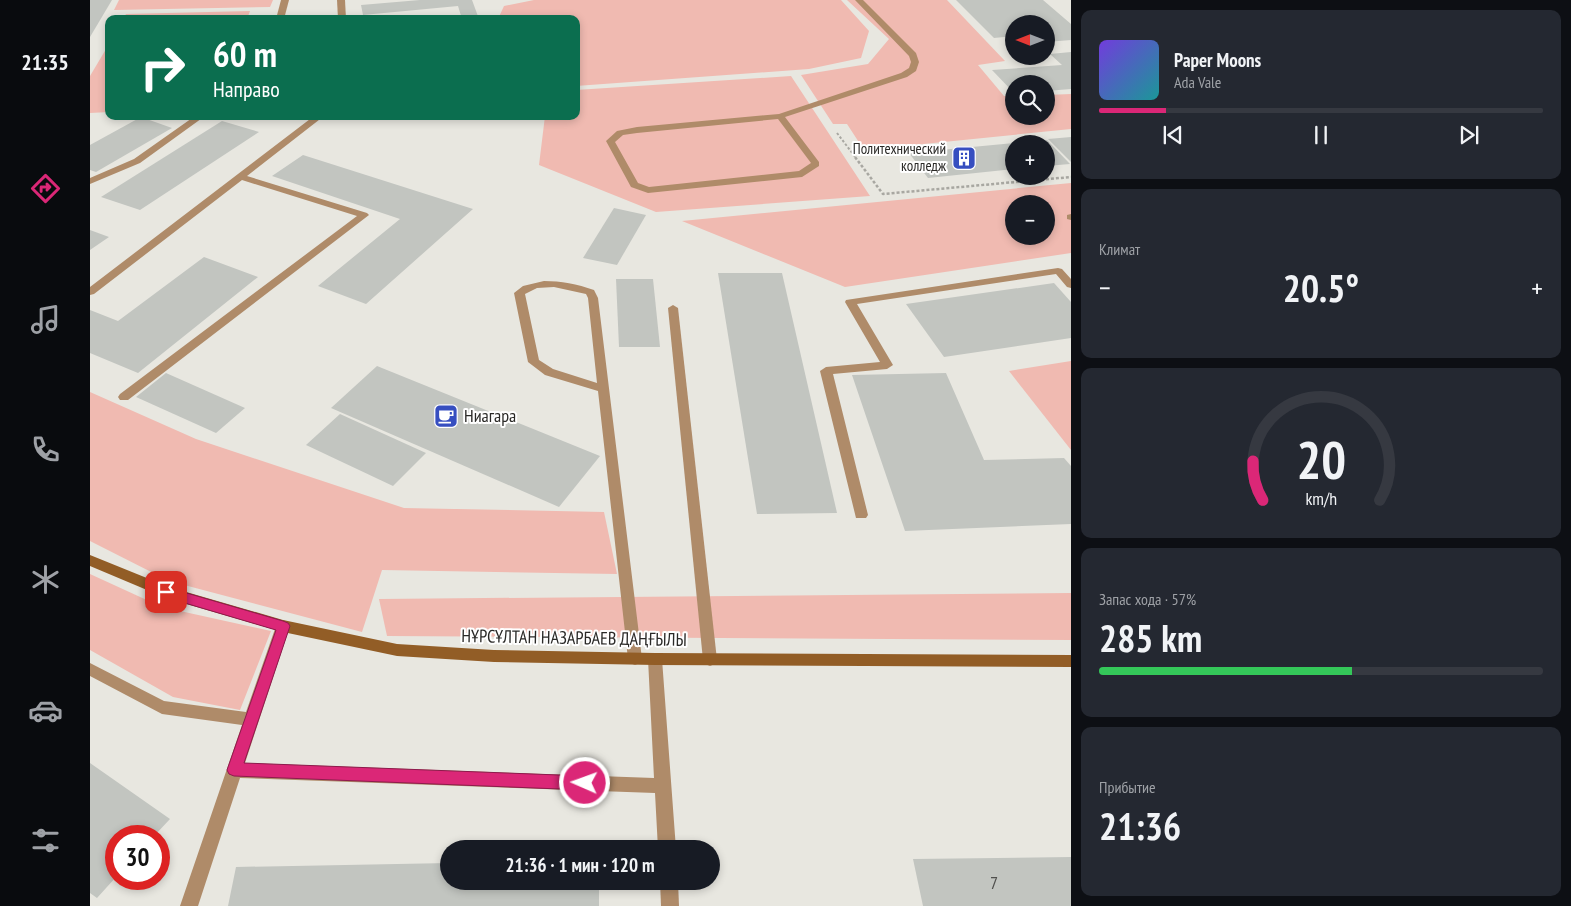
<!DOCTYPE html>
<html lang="ru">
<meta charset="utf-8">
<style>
body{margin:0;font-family:"PT Sans Narrow",sans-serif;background:#242831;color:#f1f3f6;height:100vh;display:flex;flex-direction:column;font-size:19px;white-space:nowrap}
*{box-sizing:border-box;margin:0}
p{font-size:16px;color:#9ea1a6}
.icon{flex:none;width:28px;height:28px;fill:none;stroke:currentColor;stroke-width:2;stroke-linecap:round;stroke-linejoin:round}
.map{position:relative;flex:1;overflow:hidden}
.sheet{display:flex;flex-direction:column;gap:10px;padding:10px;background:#0d0f14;width:500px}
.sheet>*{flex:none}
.guide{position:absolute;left:15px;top:15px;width:475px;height:105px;border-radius:10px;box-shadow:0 2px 8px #0003;background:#0b6e4f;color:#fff;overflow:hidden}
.needle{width:32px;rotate:270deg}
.tools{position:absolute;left:915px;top:15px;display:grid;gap:10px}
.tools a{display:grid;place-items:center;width:50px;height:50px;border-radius:50%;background:#171b24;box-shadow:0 2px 8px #0003;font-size:25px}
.speed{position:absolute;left:15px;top:825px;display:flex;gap:10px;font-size:25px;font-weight:700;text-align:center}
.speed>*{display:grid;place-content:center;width:65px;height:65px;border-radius:50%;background:#171b24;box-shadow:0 2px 8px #0003;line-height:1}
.speed .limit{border:8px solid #d22;background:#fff;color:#111}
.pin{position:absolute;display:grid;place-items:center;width:42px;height:42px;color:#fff;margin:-21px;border-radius:10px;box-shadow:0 2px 8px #0006}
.me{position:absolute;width:55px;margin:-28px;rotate:272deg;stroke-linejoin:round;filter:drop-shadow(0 0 4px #0008)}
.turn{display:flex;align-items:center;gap:18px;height:105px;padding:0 25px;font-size:22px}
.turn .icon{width:65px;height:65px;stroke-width:2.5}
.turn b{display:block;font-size:35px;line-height:42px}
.big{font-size:38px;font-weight:700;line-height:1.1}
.sheet .widget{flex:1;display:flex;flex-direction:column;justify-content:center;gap:8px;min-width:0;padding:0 18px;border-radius:10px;background:#242831}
.sheet .dial{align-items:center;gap:0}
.dial svg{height:130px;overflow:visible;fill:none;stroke:#363941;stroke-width:7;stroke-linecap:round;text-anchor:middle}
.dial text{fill:#f1f3f6;stroke:none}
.song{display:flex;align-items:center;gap:15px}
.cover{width:60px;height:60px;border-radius:8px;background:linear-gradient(135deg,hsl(260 70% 55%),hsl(180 70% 35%))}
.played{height:5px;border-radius:2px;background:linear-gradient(90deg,#db2777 15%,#363941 15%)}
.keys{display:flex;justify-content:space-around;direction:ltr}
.heat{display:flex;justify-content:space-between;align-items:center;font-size:28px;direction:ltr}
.charge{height:8px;border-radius:4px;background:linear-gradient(90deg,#34c759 57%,#363941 0)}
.trip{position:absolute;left:350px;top:840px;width:280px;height:50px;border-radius:25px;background:#171b24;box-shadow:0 2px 8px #0003;font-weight:700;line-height:50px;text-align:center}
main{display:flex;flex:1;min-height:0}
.menu{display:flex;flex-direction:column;width:90px;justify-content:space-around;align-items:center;background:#090b0e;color:#9ea1a6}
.menu .icon{width:35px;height:35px}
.menu .current{color:#db2777}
.menu b{font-size:22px;color:#f1f3f6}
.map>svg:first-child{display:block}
</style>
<main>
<nav class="menu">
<b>21:35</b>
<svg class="icon current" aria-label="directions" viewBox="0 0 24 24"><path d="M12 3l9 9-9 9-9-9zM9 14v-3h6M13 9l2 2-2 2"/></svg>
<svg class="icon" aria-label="music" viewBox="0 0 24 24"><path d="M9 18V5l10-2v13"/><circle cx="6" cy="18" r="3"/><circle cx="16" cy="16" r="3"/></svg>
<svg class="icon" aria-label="phone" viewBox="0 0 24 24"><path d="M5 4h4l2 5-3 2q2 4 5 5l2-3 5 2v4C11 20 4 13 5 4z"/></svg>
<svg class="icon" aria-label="climate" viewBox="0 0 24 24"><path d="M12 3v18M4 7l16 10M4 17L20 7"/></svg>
<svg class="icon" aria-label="car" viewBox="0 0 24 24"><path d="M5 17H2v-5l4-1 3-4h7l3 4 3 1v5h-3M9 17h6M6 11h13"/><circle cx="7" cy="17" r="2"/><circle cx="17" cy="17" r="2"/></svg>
<svg class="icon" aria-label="filters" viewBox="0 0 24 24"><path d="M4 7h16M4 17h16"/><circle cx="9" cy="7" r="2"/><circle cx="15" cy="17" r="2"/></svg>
</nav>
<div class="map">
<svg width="981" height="906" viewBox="0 0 981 906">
<rect width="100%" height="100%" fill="#e8e7e0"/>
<!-- green -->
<g fill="#f0bab1" fill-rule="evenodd">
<polygon points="29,0 183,0 180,7 24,10"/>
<polygon points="444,0 751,0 779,31 771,58 719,69 486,86 486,19 408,19 414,6"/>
<polygon points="757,0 857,0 915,61 888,65 914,96 924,96 924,116 956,116 956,95 981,94 981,129 774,150 757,124 743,124 711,75 778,64 799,39"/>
<polygon points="160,11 157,19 33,19 36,14"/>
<polygon points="19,44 19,112 0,113 0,76"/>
<polygon points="701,76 780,196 566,212 449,165 455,116 486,116 486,90"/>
<path d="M981 183V253L755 287 592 221ZM924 204H956V236H924Z"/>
<polygon points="981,361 981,450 919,371"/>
<polygon points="0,392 106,439 314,508 514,512 527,574 292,570 272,632 79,581 0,541"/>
<polygon points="0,574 72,607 181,631 150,710 83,697 0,650"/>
<polygon points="981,593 981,640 297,636 289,599"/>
</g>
<!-- building -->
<g fill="#c2c5c0">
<polygon points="0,0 22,0 0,37"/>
<polygon points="330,0 382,0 389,19 372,19 368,6 273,15 271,5"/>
<polygon points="866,0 953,0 981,24 981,40 956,42 956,24 924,24 924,36 904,38"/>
<polygon points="981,52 981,89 956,91 956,84 924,84 924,93 902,70 972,65 960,54"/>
<polygon points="51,117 82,128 6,172 0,170 0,145"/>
<polygon points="132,121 169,132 50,210 11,197"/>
<polygon points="981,137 981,162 958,139"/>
<polygon points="957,140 980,164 956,166 956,144 928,144"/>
<polygon points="924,143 924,169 838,178 819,153"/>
<polygon points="213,155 383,209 276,304 228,286 310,219 182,176"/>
<polygon points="524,208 556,215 527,265 493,258"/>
<polygon points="0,230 19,237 0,250"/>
<polygon points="114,257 168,277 48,373 0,353 0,310 28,321"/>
<polygon points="628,273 692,273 747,513 667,514"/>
<polygon points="526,279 563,279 570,347 529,347"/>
<polygon points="964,283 981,302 981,338 854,357 816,304"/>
<polygon points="287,366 510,456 469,507 241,408"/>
<polygon points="76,373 155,408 126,433 46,397"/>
<polygon points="856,373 894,460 974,458 981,466 981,524 815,531 762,375"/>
<polygon points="250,414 336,453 303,486 216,445"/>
<polygon points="0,763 80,819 64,836 26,836 26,877 7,898 0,893"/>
<polygon points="981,857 981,906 833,906 823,859"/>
<polygon points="359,863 359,881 509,881 509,906 138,906 146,867"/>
</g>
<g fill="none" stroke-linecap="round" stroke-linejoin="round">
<!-- path-far1 -->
<polyline stroke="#a8a7a1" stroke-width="2" stroke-dasharray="2.5 2" stroke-linecap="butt" points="747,133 766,158"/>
<!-- path -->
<polyline stroke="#a8a7a1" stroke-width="2.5" stroke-dasharray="3 2" stroke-linecap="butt" points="765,157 793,194 981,177"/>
<!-- lane -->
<g fill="#af8b69" fill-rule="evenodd">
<polygon points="247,0 255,0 256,19 248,19"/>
<path d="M765 0H773L826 53 829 62 826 71 817 77 695 117 729 162V166L712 177 558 193 541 187 516 141 527 131 547 127 689 114 811 73 819 68 821 62 819 56ZM688 119 721 163 709 171 559 187 548 183 525 142 533 135 547 133Z"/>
<polygon points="351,15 355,19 325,19"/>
<polygon points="224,116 234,116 157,176 277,213 279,215 38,400 30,400 28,397 30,394 267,216 152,180 4,294 0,295 0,287"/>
<polygon points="981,214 981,220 977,219 977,215"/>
<polygon points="968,268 972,269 981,279 981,288 977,287 966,274 767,304 803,365 797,369 743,374 778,515 776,518 766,518 730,371 736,367 790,362 755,302 756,300"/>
<path d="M454 281C471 281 487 284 504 290L508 298 552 659 550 663 545 665 540 663 538 659 508 391 455 375 438 362 424 293 433 286ZM464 287 496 294 498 298 507 383 463 369 449 360 435 294 447 288Z"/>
<polygon points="583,305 588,308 627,660 625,664 620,666 615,664 613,660 578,308"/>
</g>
<!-- street -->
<g fill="#af8b69" fill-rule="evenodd">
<polygon points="191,0 199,0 194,19 186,19"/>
<polygon points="105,116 115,116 50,163 0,184 0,178 44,159"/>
<polygon points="193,620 198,622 200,626 155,763 564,778 558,659 560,655 565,653 570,655 572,659 586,849 568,849 565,793 150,778 108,906 90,906 152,725 72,714 0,676 0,663 74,701 156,712 186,626 188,622"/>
<polygon points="570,881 588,881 589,906 571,906"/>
</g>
<!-- secondary -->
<polygon fill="#925d26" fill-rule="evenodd" points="0,555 79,587 193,620 307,644 404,650 565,653 981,655 981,667 565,665 404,662 307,656 193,632 76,598 0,566"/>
</g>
<!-- route -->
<polygon fill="#db2777" stroke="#8e194d" points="76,587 193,621 198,623 200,626 154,763 495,776 500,778 503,783 500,788 495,790 144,776 139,774 137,770 186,630 71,596 69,592 71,589"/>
<!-- icons -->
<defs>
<g id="building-square" transform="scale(1.25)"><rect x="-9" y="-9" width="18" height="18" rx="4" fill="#364ec0" stroke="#fff"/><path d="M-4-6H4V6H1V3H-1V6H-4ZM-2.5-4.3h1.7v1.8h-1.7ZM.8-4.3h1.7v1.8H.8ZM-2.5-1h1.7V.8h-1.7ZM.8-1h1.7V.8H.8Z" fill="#fff"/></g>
<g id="cafe-square" transform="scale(1.25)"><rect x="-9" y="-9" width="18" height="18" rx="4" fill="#364ec0" stroke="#fff"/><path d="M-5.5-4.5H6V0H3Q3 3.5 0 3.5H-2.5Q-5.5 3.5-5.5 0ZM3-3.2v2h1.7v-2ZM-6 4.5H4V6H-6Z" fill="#fff"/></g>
</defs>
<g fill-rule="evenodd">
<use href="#building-square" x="874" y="158"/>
<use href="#cafe-square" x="356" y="416"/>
</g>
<g text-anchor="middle" stroke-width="4" stroke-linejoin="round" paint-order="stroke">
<!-- far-poi labels -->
<g font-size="15" fill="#2a2927" stroke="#fff" text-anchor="end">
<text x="856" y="154">Политехнический<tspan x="856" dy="17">колледж</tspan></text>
</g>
<!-- poi labels -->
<g font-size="18" fill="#2a2927" stroke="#fff" text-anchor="start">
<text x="374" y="422">Ниагара</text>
</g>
<!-- street labels -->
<g font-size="18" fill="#2a2927" stroke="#fff">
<text transform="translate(484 638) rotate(1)" y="6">НҰРСҰЛТАН НАЗАРБАЕВ ДАҢҒЫЛЫ</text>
</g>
<!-- near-number labels -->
<g font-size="18" fill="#50504d">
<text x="904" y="889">7</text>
</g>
</g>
</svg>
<div class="tools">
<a><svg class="needle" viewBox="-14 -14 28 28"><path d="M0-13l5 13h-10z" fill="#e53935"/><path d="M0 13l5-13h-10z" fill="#9ea1a6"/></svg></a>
<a><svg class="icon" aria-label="search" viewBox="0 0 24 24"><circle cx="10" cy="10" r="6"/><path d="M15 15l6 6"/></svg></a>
<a>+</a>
<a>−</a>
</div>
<div class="speed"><div class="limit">30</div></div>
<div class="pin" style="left:76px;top:592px;background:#d93025"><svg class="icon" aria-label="arrive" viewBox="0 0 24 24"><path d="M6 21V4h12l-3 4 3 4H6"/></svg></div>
<svg class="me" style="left:495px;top:783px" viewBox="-20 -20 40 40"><circle r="17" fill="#db2777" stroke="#fff" stroke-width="3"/><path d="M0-11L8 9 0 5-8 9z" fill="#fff"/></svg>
<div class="trip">21:36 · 1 мин · 120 m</div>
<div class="guide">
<div class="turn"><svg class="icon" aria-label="right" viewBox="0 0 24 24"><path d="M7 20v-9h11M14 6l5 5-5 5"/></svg><div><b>60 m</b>Направо</div></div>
</div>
</div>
<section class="sheet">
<div class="widget">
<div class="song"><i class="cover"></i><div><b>Paper Moons</b><p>Ada Vale</p></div></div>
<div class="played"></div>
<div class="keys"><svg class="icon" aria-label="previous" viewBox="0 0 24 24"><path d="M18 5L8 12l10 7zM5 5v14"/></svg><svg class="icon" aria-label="pause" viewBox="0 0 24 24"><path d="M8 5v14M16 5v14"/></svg><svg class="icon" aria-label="next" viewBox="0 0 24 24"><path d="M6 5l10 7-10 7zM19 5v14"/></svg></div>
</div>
<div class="widget"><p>Климат</p>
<div class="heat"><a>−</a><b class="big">20.5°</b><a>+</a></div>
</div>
<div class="widget dial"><svg viewBox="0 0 100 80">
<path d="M14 69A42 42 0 1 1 86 69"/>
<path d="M14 69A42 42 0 0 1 8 45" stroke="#db2777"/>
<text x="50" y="56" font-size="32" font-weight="700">20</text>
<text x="50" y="72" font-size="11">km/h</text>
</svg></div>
<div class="widget"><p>Запас хода · 57%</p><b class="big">285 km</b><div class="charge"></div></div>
<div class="widget"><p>Прибытие</p><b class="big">21:36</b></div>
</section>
</main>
